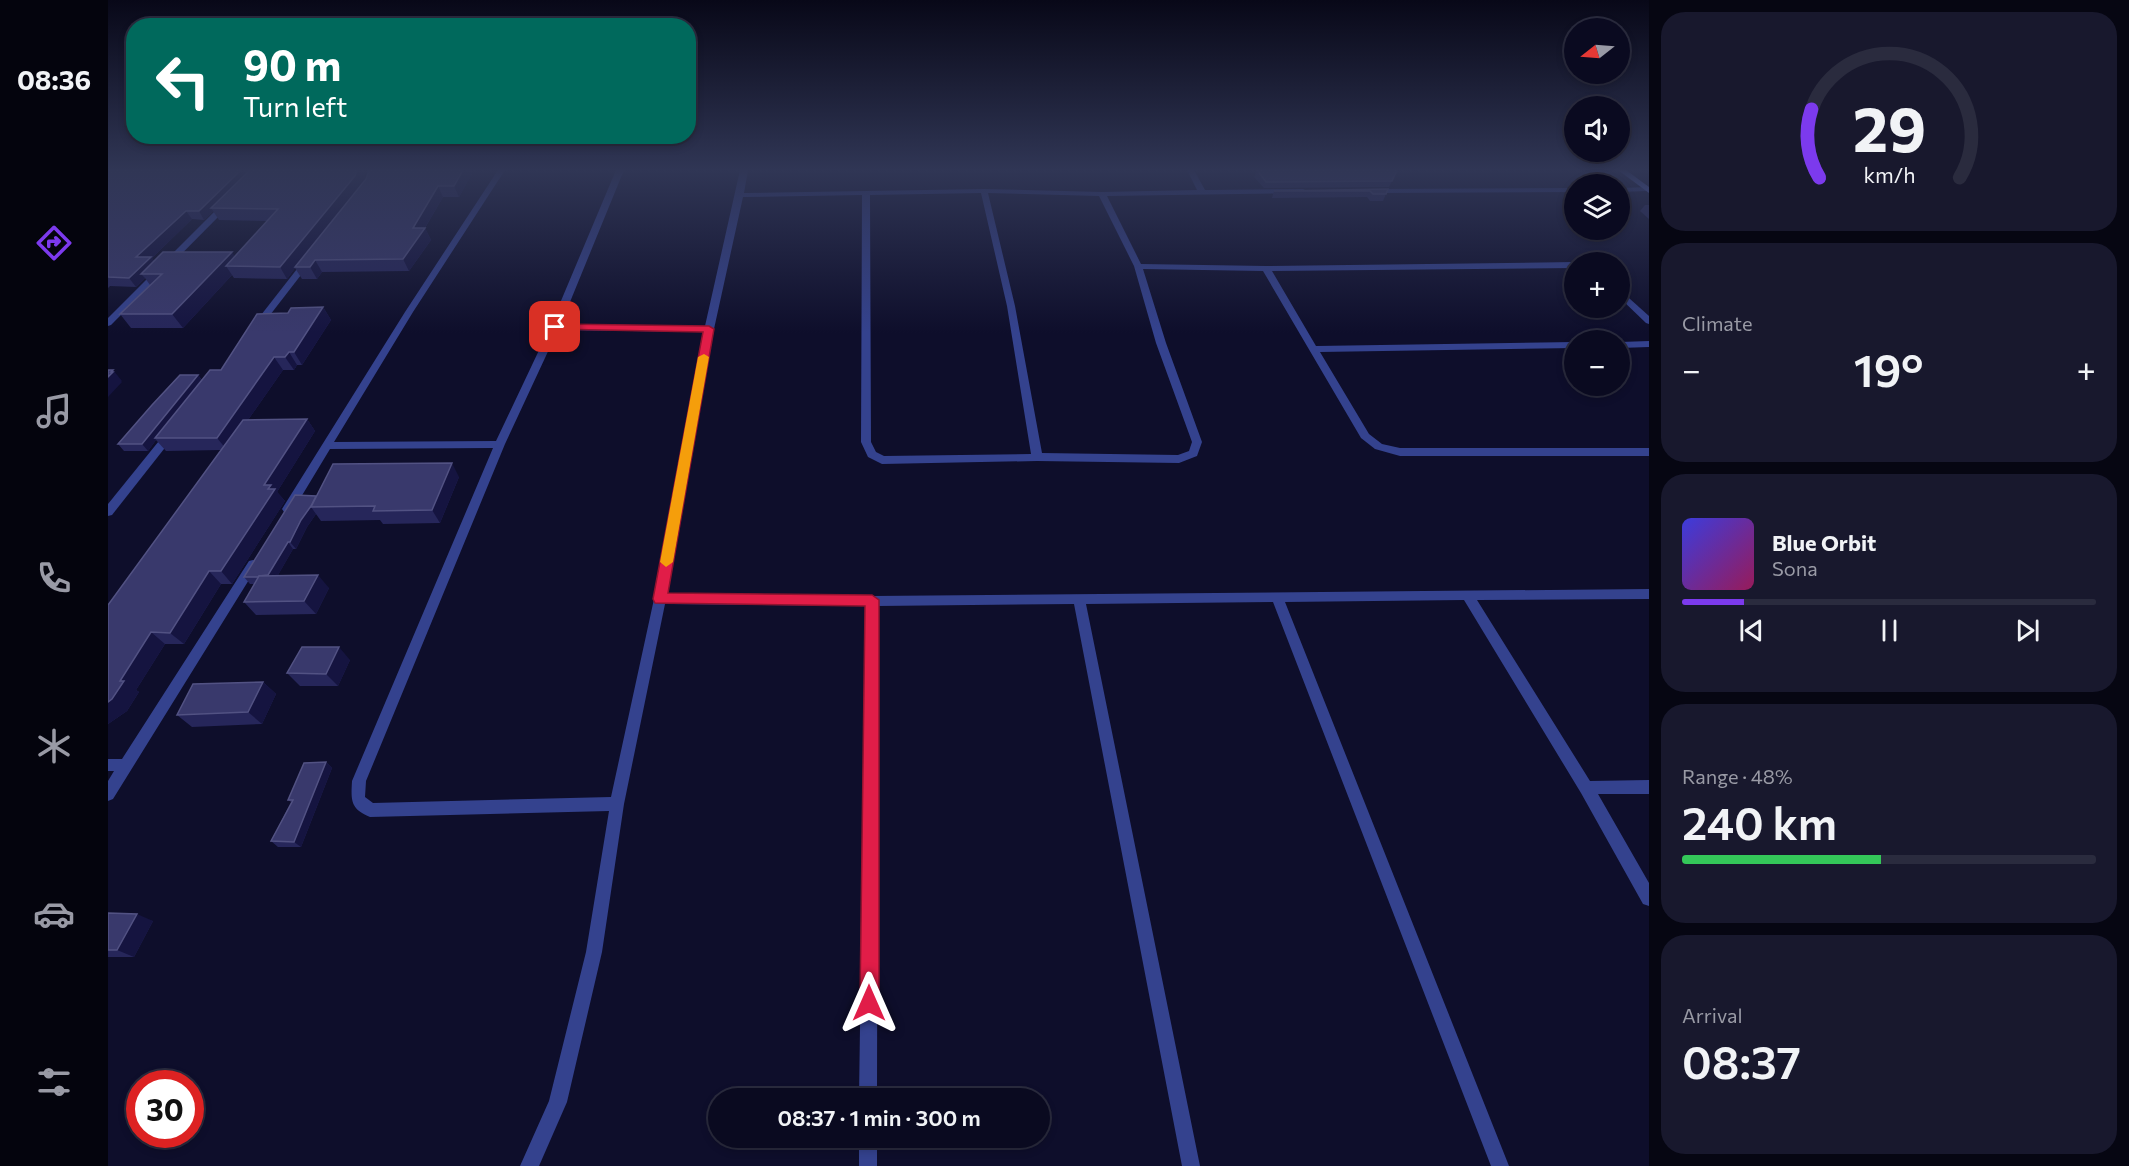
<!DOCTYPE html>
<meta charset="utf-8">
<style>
body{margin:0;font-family:Commissioner,sans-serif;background:#18182d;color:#f1f3f6;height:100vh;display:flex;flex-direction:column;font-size:22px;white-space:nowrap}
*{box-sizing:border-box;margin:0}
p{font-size:20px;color:#999aa5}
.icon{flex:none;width:33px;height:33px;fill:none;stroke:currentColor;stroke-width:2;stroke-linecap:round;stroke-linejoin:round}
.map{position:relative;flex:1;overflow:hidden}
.side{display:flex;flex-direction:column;gap:12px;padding:12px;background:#060612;width:480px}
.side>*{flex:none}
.banner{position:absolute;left:18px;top:18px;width:570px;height:126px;border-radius:24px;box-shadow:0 3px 9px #0003,0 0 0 2px #2a2b3e;background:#00695c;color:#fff;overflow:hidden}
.needle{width:39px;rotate:253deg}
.tools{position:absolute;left:1456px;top:18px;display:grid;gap:12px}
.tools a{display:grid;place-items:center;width:66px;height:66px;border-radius:50%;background:#0a0a20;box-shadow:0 3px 9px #0003,0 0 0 2px #2a2b3e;font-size:30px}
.speed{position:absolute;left:18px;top:1070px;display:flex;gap:12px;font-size:30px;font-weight:700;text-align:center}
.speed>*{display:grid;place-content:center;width:78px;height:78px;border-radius:50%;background:#0a0a20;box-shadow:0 3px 9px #0003,0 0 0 2px #2a2b3e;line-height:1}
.speed .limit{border:9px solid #d22;background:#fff;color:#111}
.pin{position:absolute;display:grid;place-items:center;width:51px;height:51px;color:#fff;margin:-26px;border-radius:12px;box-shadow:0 3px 9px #0006}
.me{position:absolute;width:66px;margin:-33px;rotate:0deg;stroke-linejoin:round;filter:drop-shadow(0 0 4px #0008)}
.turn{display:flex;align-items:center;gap:21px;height:126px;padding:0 18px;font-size:27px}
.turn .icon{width:78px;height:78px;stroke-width:2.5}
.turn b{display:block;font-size:42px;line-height:51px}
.big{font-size:45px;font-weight:600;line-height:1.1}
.side .widget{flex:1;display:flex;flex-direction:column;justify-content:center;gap:9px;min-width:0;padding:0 21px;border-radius:24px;background:#18182d}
.side .dial{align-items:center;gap:0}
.dial svg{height:156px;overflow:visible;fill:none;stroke:#2a2b3e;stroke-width:7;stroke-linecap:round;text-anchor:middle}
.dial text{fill:#f1f3f6;stroke:none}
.song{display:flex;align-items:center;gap:18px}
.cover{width:72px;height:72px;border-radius:9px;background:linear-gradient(135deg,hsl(240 70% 55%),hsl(330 70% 35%))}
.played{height:6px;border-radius:3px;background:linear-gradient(90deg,#7c3aed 15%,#2a2b3e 15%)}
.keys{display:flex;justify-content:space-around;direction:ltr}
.heat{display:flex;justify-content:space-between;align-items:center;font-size:33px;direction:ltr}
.charge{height:9px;border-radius:4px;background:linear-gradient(90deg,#34c759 48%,#2a2b3e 0)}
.trip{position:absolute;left:600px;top:1088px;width:342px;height:60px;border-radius:30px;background:#0a0a20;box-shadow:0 3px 9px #0003,0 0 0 2px #2a2b3e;font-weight:600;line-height:60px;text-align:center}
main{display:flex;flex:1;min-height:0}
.tab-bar{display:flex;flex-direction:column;width:108px;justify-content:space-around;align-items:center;background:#04040d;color:#999aa5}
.tab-bar .icon{width:42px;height:42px}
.tab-bar .selected{color:#7c3aed}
.tab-bar b{font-size:27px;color:#f1f3f6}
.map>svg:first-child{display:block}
</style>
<main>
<nav class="tab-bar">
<b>08:36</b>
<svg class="icon selected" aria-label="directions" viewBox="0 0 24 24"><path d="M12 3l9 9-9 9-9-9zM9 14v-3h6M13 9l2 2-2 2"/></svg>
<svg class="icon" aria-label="music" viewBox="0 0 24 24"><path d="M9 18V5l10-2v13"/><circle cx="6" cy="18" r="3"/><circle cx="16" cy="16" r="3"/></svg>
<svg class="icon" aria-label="phone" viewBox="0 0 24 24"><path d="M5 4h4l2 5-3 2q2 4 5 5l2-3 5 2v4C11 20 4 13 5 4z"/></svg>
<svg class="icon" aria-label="climate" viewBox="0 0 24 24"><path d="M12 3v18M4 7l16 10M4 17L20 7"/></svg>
<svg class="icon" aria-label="car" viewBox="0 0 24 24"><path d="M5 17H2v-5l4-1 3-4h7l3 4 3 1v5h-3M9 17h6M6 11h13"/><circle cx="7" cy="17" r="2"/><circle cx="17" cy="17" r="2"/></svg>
<svg class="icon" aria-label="filters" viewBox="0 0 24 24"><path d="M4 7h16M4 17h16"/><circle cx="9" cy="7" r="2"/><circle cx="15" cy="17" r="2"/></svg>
</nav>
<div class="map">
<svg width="1541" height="1166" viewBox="0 0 1541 1166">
<rect width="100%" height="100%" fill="#0e0e2b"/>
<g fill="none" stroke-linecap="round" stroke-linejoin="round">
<!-- street -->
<g fill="#34428e" fill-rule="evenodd">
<path d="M390 170H397L305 312 226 442 388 441 442 327 508 170H516L453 324 597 326 632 170H640L636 193 876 189 994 192 1089 190 1079 170H1086L1097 190 1195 189 1199 191 1195 193 999 196 1033 264 1158 266 1467 262V268L1164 271 1208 346 1467 342V348L1212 352 1261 434 1274 444 1292 448H1541V456H1292L1267 449 1253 438 1155 271 1035 269 1058 343 1094 442 1089 456 1071 463 929 461 774 464 760 457 753 442 754 195 635 197 606 329 559 594 764 596 1541 589V599L1369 600 1482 781 1541 780V794H1490L1541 883V906L1535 904 1473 793 1356 600 1177 602 1401 1166H1383L1165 602 978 604 1092 1166H1074L966 604 770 606 769 1098H751L758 606 557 604 516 804 494 952 459 1102 431 1166H412L441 1101 478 952 501 811 262 817C242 809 243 800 244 781L385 448 222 449 184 512H176L174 509 297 312ZM873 193 899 306 923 454 776 456 768 452 763 442 762 195ZM880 193 991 196 1026 266 1048 343 1084 442 1081 451 1070 455 934 453 907 306ZM450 330 596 332 546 599 503 797 265 803 257 797 258 781 397 444Z"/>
<polygon points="1541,187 1541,191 1539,191 1512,192 1512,188"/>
<polygon points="1467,188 1467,192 1264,193 1260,191 1264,189"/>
<polygon points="115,203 122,205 3,325 0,326 0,318"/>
<polygon points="196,260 203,262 152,328 146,328 146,324"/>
<polygon points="1512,290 1541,316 1541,324 1538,323 1512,298"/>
<polygon points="1541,341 1541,347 1512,348 1512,342"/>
<polygon points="63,430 68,433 67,435 4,515 0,516 0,504 59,431"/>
<polygon points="145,560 149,561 151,564 149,567 5,799 0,801 0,781 6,771 0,771 0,759 14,759 141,561"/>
<rect x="751" y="1137" width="18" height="29"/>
</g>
<!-- secondary -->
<polygon fill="#6f86ff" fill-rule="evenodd" points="1510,170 1518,170 1541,187 1541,193"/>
</g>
<!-- wall -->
<g fill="#26265a" fill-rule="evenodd">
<path d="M0 170 140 171 141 172 142 170H256L257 178 254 183 366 170 351 197H335L317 228 323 240 301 271 214 272 209 279H194L187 268 179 279 126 278 124 275 75 328H23L12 314 42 285 37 278 28 287 2 286 0 288ZM105 211 111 220 159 221 127 256 46 261 44 258 84 219 96 220Z"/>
<polygon points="1149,170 1289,170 1281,187 1156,188 1146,177"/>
<polygon points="1280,189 1275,201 1262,201 1259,197 1164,198 1166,191"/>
<polygon points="1537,205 1541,205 1541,219 1532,211"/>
<polygon points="215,307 223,320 194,365 189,365 186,370 175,370 140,420 199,419 207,431 169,492 177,501 124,584 113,584 76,644 57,644 28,690 31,692 19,711 0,724 0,605 113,450 58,451 48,440 40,451 16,451 10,444 90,375 94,380 113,370 180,313"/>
<polygon points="351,477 332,523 275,524 272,520 213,521 208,514 199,527 188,549 185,549 170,575 221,588 208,614 148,615 136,602 146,584 142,584 136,577 208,496"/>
<polygon points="242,660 230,686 192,686 179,673"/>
<polygon points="155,682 168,694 154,724 84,727 69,715"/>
<polygon points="218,762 224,768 193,847 170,847 163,841 183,802 180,800"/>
<polygon points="0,913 45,921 26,957 0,957"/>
</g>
<!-- shaded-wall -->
<g fill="#151440">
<polygon points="133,170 140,170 142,174 103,208 105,211 96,220 91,211"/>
<polygon points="249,170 256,170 257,178 252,188 187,267 187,268 179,279 172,267"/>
<polygon points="355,170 366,170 351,197 346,186"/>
<polygon points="330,186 335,197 315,231 317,228 323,240 301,271 295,259 305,228"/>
<polygon points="78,211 84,219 44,258 50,266 33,274 37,278 28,287 21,278 28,257"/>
<polygon points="124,252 133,266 118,266 124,275 75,328 64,314"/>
<polygon points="207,260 214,272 209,279 202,267"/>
<polygon points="215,307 223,320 194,365 186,352"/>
<polygon points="181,352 189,365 186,370 177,357"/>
<polygon points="166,357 175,370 119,450 109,438"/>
<polygon points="5,370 14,381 13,381 14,382 0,397 0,377"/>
<polygon points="90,375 95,382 47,438 48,440 40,451 34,444"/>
<polygon points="199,419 207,431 169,492 177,501 124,584 113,571 156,485"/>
<polygon points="344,463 351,477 332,523 324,510"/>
<polygon points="203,507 208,514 199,527 188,549 182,542 193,520"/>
<polygon points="180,542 185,549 165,584 159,577"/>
<polygon points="101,571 113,584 76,644 62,633"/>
<polygon points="210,575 221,588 208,614 196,601"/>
<polygon points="43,632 57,644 28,690 31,692 19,711 0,724 0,702 12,681"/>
<polygon points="231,647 242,660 230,686 218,674"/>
<polygon points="155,682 168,694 154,724 140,712"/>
<polygon points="218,762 224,768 193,847 186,842"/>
<polygon points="29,914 45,921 26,957 9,950"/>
</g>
<!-- building -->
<g fill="#39396c" stroke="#525283" stroke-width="1.5">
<polygon points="0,170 133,170 91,211 78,211 28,257 43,257 21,278 0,277"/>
<polygon points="142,170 249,170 247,176 172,267 118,266 170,209 103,208"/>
<polygon points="261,170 355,170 346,186 330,186 305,228 317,228 295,259 207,260 202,267 187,267 258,179"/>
<polygon points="1149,170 1289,170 1284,181 1158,182"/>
<polygon points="1280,189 1278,194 1265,194 1262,191 1166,191"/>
<polygon points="55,252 124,252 64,314 12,314 54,274 33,274"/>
<polygon points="215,307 186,352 181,352 177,357 166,357 109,438 47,438 102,370 113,370 149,314 180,313 183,308"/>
<polygon points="0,370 5,370 3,372 5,372 0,377"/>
<polygon points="72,375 90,375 34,444 10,444 44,405"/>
<polygon points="199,419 156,485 163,485 160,489 167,489 113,571 101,571 62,633 43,632 12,681 16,681 4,699 0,702 0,605 135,420"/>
<polygon points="344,463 324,510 265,511 267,506 203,507 225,464"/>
<polygon points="187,495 208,496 203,506 193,520 182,542 180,542 160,575 151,576 150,577 136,577"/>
<polygon points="210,575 196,601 136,602 151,576"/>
<polygon points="194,647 231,647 218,674 179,673"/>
<polygon points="155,682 140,712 69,715 85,684"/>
<polygon points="218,762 186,842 163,841 185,800 180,800 196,763"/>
<polygon points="0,913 29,914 9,950 0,950"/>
</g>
<!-- sky -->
<linearGradient id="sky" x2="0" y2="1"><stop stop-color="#080818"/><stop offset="0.51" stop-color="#303655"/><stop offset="1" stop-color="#303655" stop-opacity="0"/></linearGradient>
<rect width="1541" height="333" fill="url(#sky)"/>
<!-- route -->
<polygon fill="#e11d48" stroke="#92132f" stroke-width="1.5" points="447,324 601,326 606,329 560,593 764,595 771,600 771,1003 768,1010 761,1013 754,1010 752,1003 757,606 547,603 545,599 595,332 443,329 442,327"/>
<!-- slow -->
<polygon fill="#f59e0b" points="596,354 601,357 565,562 558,567 552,562 590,357"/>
</svg>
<div class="tools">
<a><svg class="needle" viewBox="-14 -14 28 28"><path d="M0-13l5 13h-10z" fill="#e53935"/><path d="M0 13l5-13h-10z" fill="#999aa5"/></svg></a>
<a><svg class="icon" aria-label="sound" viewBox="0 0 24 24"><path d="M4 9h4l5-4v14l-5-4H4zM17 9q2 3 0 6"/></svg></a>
<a><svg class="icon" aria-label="layers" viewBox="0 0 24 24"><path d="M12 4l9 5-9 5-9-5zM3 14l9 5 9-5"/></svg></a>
<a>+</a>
<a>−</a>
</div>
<div class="speed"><div class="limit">30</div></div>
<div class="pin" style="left:447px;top:327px;background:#d93025"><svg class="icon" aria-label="arrive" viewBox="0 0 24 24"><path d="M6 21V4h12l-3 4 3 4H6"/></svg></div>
<svg class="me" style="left:761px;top:1003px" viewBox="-20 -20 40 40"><path d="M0-17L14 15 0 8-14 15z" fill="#e11d48" stroke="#fff" stroke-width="4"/></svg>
<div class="trip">08:37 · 1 min · 300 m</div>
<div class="banner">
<div class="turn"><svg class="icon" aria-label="left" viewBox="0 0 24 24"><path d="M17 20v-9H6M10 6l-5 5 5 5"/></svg><div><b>90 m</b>Turn left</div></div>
</div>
</div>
<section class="side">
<div class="widget dial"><svg viewBox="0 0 100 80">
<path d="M14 69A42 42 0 1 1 86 69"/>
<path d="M14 69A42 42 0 0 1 10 34" stroke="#7c3aed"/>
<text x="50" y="56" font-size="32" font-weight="700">29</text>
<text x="50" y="72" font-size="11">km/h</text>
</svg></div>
<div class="widget"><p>Climate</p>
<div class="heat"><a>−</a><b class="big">19°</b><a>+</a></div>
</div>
<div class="widget">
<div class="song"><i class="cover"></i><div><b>Blue Orbit</b><p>Sona</p></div></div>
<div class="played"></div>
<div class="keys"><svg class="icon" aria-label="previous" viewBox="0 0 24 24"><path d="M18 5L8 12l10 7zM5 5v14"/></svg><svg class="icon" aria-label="pause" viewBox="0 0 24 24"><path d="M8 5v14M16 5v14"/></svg><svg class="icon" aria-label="next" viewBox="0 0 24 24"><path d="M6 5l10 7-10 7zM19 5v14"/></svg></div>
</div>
<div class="widget"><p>Range · 48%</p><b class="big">240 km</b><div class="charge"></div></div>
<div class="widget"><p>Arrival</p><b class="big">08:37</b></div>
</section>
</main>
